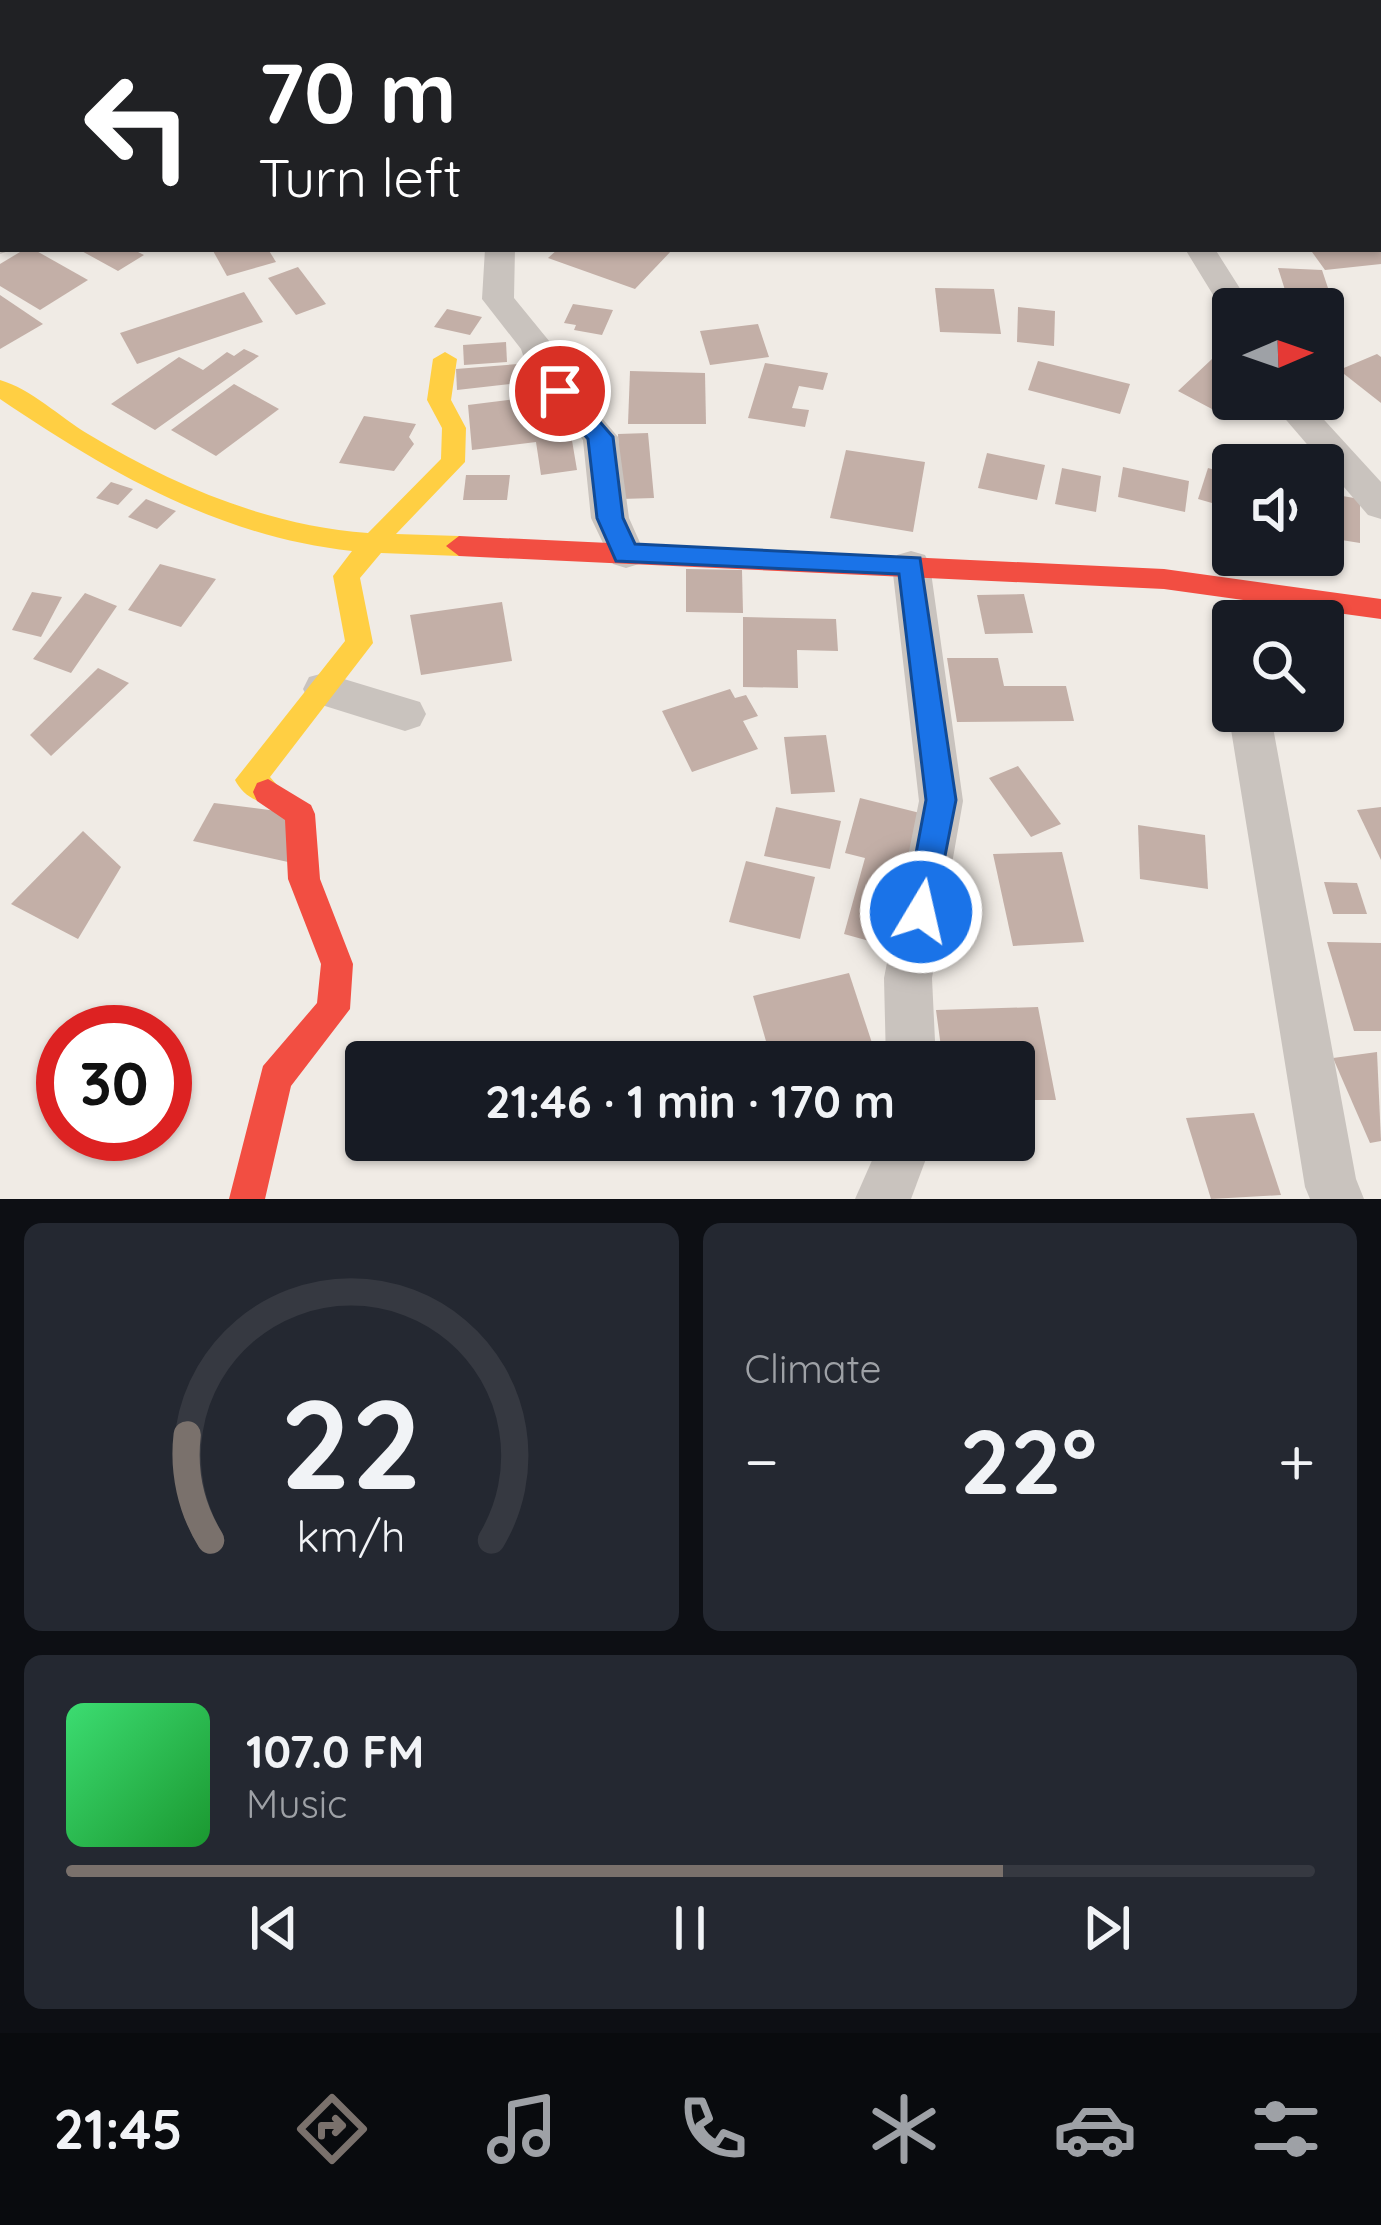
<!DOCTYPE html>
<meta charset="utf-8">
<style>
body{margin:0;font-family:Quicksand,sans-serif;background:#242831;color:#f1f3f6;height:100vh;display:flex;flex-direction:column;font-size:45px;white-space:nowrap}
*{box-sizing:border-box;margin:0}
p{font-size:39px;color:#9ea1a6}
.icon{flex:none;width:66px;height:66px;fill:none;stroke:currentColor;stroke-width:2;stroke-linecap:round;stroke-linejoin:round}
.map{position:relative;height:1199px;overflow:hidden}
.sheet{display:flex;flex-direction:column;gap:24px;padding:24px;background:#0d0f14;flex:1}
.sheet>*{flex:none}
.guide{position:absolute;left:0px;top:0px;width:1383px;height:252px;box-shadow:0 3px 9px #0004;background:#202124;color:#fff;overflow:hidden}
.needle{width:78px;rotate:88deg}
.tools{position:absolute;left:1212px;top:288px;display:grid;gap:24px}
.tools a{display:grid;place-items:center;width:132px;height:132px;border-radius:12px;background:#171b24;box-shadow:0 3px 9px #0004;font-size:60px}
.speed{position:absolute;left:36px;top:1005px;display:flex;gap:24px;font-size:60px;font-weight:700;text-align:center}
.speed>*{display:grid;place-content:center;width:156px;height:156px;border-radius:50%;background:#171b24;box-shadow:0 3px 9px #0004;line-height:1}
.speed .limit{border:18px solid #d22;background:#fff;color:#111}
.pin{position:absolute;display:grid;place-items:center;width:102px;height:102px;color:#fff;margin:-51px;border:6px solid #fff;border-radius:50%;box-shadow:0 3px 12px #0007}
.me{position:absolute;width:132px;margin:-66px;rotate:9deg;stroke-linejoin:round;filter:drop-shadow(0 0 9px #0008)}
.turn{display:flex;align-items:center;gap:42px;height:252px;padding:0 60px;font-size:54px}
.turn .icon{width:156px;height:156px;stroke-width:2.5}
.turn b{display:block;font-size:84px;line-height:102px}
.big{font-size:90px;font-weight:700;line-height:1.1}
.sheet .widget{flex:1;display:flex;flex-direction:column;justify-content:center;gap:18px;min-width:0;padding:0 42px;border-radius:18px;background:#242831}
.sheet .dial{align-items:center;gap:0}
.dial svg{height:312px;overflow:visible;fill:none;stroke:#363941;stroke-width:7;stroke-linecap:round;text-anchor:middle}
.dial text{fill:#f1f3f6;stroke:none}
.song{display:flex;align-items:center;gap:36px}
.cover{width:144px;height:144px;border-radius:18px;background:linear-gradient(135deg,hsl(140 70% 55%),hsl(130 70% 35%))}
.played{height:12px;border-radius:6px;background:linear-gradient(90deg,#7a716c 75%,#363941 75%)}
.keys{display:flex;justify-content:space-around;direction:ltr}
.heat{display:flex;justify-content:space-between;align-items:center;font-size:66px;direction:ltr}
.sheet .tiles{flex:1;display:grid;gap:24px;grid-template-columns:1fr 1fr}
.widget:last-child{grid-column:span 2}
.trip{position:absolute;left:345px;top:1041px;width:690px;height:120px;border-radius:12px;background:#171b24;box-shadow:0 3px 9px #0004;font-weight:700;line-height:120px;text-align:center}
.menu{display:flex;height:192px;justify-content:space-around;align-items:center;background:#090b0e;color:#9ea1a6}
.menu .icon{width:84px;height:84px}
.menu .active{color:#7a716c}
.menu b{font-size:54px;color:#f1f3f6}
.map>svg:first-child{display:block}
</style>
<div class="map">
<svg width="1381" height="1199" viewBox="0 0 1381 1199">
<rect width="100%" height="100%" fill="#f0ebe5"/>
<!-- building -->
<g fill="#c3afa7">
<polygon points="25,249 33,249 88,280 40,310 0,286 0,264"/>
<polygon points="78,249 132,249 144,255 118,271"/>
<polygon points="212,249 268,249 276,262 227,276"/>
<polygon points="558,249 673,249 635,289 548,258"/>
<polygon points="1339,249 1381,249 1381,264 1325,270 1312,252"/>
<polygon points="298,267 326,304 296,315 268,278"/>
<polygon points="1278,268 1322,270 1344,336 1323,335 1323,309 1291,309"/>
<polygon points="935,288 994,289 1001,334 940,332"/>
<polygon points="244,292 263,322 137,364 120,333"/>
<polygon points="0,295 43,324 0,349"/>
<polygon points="573,304 613,310 602,335 574,330 576,325 564,323"/>
<polygon points="1018,307 1055,311 1054,346 1017,342"/>
<polygon points="447,309 482,317 470,335 434,327"/>
<polygon points="758,324 769,357 710,365 700,331"/>
<polygon points="506,342 507,362 464,365 463,345"/>
<polygon points="244,349 259,356 155,430 111,404 179,357 203,370 227,352 234,356"/>
<polygon points="1377,354 1381,357 1381,403 1339,370"/>
<polygon points="1212,359 1233,369 1233,399 1246,399 1227,417 1178,391"/>
<polygon points="1038,361 1130,384 1120,414 1028,390"/>
<polygon points="765,363 828,373 823,390 799,386 792,408 809,410 805,427 748,418"/>
<polygon points="518,364 520,383 457,390 456,369"/>
<polygon points="630,371 705,373 706,424 628,424"/>
<polygon points="234,384 279,409 216,456 171,430"/>
<polygon points="531,397 533,415 567,411 577,470 541,475 536,442 472,450 468,405"/>
<polygon points="364,416 416,424 409,437 414,444 394,471 339,463"/>
<polygon points="648,433 654,498 621,499 618,434"/>
<polygon points="846,450 925,462 913,532 830,518"/>
<polygon points="987,453 1045,465 1037,500 978,488"/>
<polygon points="1123,467 1189,481 1185,512 1118,497"/>
<polygon points="1062,468 1101,476 1096,512 1055,504"/>
<polygon points="1208,468 1233,475 1233,509 1198,499"/>
<polygon points="466,475 510,475 507,500 463,500"/>
<polygon points="1323,477 1331,479 1331,494 1360,499 1360,543 1329,538 1329,553 1323,552"/>
<polygon points="111,482 133,489 118,505 96,498"/>
<polygon points="146,499 176,511 157,529 128,517"/>
<polygon points="160,564 216,579 181,627 128,610"/>
<polygon points="686,569 742,570 743,613 686,612"/>
<polygon points="32,592 62,597 41,637 12,630"/>
<polygon points="85,593 117,606 71,673 33,659"/>
<polygon points="1024,594 1033,633 985,634 977,595"/>
<polygon points="502,602 512,661 421,675 410,615"/>
<polygon points="743,617 836,619 838,651 797,650 798,688 743,687"/>
<polygon points="947,658 998,658 1004,686 1066,686 1074,721 957,722"/>
<polygon points="98,668 129,683 51,756 30,735"/>
<polygon points="730,689 735,698 746,695 758,716 743,721 758,749 692,772 662,711"/>
<polygon points="826,735 835,792 791,794 784,737"/>
<polygon points="1018,766 1061,824 1031,837 989,778"/>
<polygon points="860,798 924,814 891,947 844,934 865,858 845,853"/>
<polygon points="214,803 300,814 288,862 193,841"/>
<polygon points="776,807 841,821 830,869 764,856"/>
<polygon points="1381,807 1381,860 1357,810"/>
<polygon points="1138,825 1205,835 1208,889 1140,879"/>
<polygon points="83,831 121,867 78,939 11,904"/>
<polygon points="1062,852 1084,942 1013,946 993,854"/>
<polygon points="746,861 815,877 800,939 729,922"/>
<polygon points="1324,882 1357,883 1367,914 1333,914"/>
<polygon points="1327,942 1381,943 1381,1031 1354,1031"/>
<polygon points="849,973 873,1046 807,1062 772,1062 753,996"/>
<polygon points="1038,1007 1056,1100 1014,1100 1014,1062 943,1062 936,1010"/>
<polygon points="1377,1052 1381,1141 1370,1143 1333,1058"/>
<polygon points="1254,1113 1281,1195 1211,1199 1186,1118"/>
</g>
<g fill="none" stroke-linecap="round" stroke-linejoin="round">
<!-- street -->
<g fill="#c9c3be" fill-rule="evenodd">
<polygon points="219,0 245,0 217,3"/>
<polygon points="1017,0 1043,0 1044,3 1018,3"/>
<polygon points="1250,0 1276,0 1277,3 1251,3"/>
<polygon points="3,234 3,249 14,249 0,254"/>
<polygon points="485,249 515,249 514,298 554,347 559,368 618,437 629,518 645,554 639,564 626,568 613,564 591,518 583,440 531,379 521,349 482,299"/>
<polygon points="1185,249 1215,249 1253,309 1233,309 1233,318 1226,316"/>
<polygon points="1268,399 1305,399 1381,482 1381,519 1368,515"/>
<polygon points="911,551 925,555 930,565 963,801 932,978 936,1062 886,1062 884,978 919,801 892,565 897,555"/>
<polygon points="324,673 420,702 426,714 420,726 405,731 309,701 303,689 309,677"/>
<polygon points="1233,702 1233,711 1270,711 1356,1179 1364,1199 1310,1199 1305,1187 1228,711"/>
<polygon points="881,1140 933,1140 911,1199 855,1199"/>
</g>
<!-- slow -->
<g fill="#ffcf43" fill-rule="evenodd">
<polygon points="1143,0 1179,0 1181,3 1145,3"/>
<path d="M445 352 457 359 451 400 466 428 465 462 396 534 459 536 472 546 459 556 381 553 360 578 373 643 270 777 283 792 279 801C261 807 243 796 235 780L345 641 333 576 352 551C220 537 108 472 0 399V380C31 389 60 417 88 434 174 486 266 525 368 533L441 459 442 428 427 400 433 359Z"/>
</g>
<!-- jam -->
<g fill="#f24e42" fill-rule="evenodd">
<rect x="1380" y="31" width="1" height="10"/>
<polygon points="459,536 1164,569 1381,599 1381,619 1164,589 459,556 446,546"/>
<polygon points="268,779 311,805 315,814 320,879 353,964 350,1009 291,1086 265,1199 229,1199 263,1066 317,1003 321,964 288,879 285,820 257,801 253,792 257,783"/>
</g>
</g>
<!-- route -->
<polygon fill="#1a73e8" stroke="#114b97" stroke-width="3" points="560,383 568,385 613,437 623,518 635,544 920,558 956,800 932,922 921,926 909,922 905,912 926,800 899,574 616,561 597,518 588,439 548,391"/>
</svg>
<div class="tools">
<a><svg class="needle" viewBox="-14 -14 28 28"><path d="M0-13l5 13h-10z" fill="#e53935"/><path d="M0 13l5-13h-10z" fill="#9ea1a6"/></svg></a>
<a><svg class="icon" aria-label="sound" viewBox="0 0 24 24"><path d="M4 9h4l5-4v14l-5-4H4zM17 9q2 3 0 6"/></svg></a>
<a><svg class="icon" aria-label="search" viewBox="0 0 24 24"><circle cx="10" cy="10" r="6"/><path d="M15 15l6 6"/></svg></a>
</div>
<div class="speed"><div class="limit">30</div></div>
<div class="pin" style="left:560px;top:391px;background:#d93025"><svg class="icon" aria-label="arrive" viewBox="0 0 24 24"><path d="M6 21V4h12l-3 4 3 4H6"/></svg></div>
<svg class="me" style="left:921px;top:912px" viewBox="-20 -20 40 40"><circle r="17" fill="#1a73e8" stroke="#fff" stroke-width="3"/><path d="M0-11L8 9 0 5-8 9z" fill="#fff"/></svg>
<div class="trip">21:46 · 1 min · 170 m</div>
<div class="guide">
<div class="turn"><svg class="icon" aria-label="left" viewBox="0 0 24 24"><path d="M17 20v-9H6M10 6l-5 5 5 5"/></svg><div><b>70 m</b>Turn left</div></div>
</div>
</div>
<section class="sheet">
<div class="tiles">
<div class="widget dial"><svg viewBox="0 0 100 80">
<path d="M14 69A42 42 0 1 1 86 69"/>
<path d="M14 69A42 42 0 0 1 8 42" stroke="#7a716c"/>
<text x="50" y="56" font-size="32" font-weight="700">22</text>
<text x="50" y="72" font-size="11">km/h</text>
</svg></div>
<div class="widget"><p>Climate</p>
<div class="heat"><a>−</a><b class="big">22°</b><a>+</a></div>
</div>
<div class="widget">
<div class="song"><i class="cover"></i><div><b>107.0 FM</b><p>Music</p></div></div>
<div class="played"></div>
<div class="keys"><svg class="icon" aria-label="previous" viewBox="0 0 24 24"><path d="M18 5L8 12l10 7zM5 5v14"/></svg><svg class="icon" aria-label="pause" viewBox="0 0 24 24"><path d="M8 5v14M16 5v14"/></svg><svg class="icon" aria-label="next" viewBox="0 0 24 24"><path d="M6 5l10 7-10 7zM19 5v14"/></svg></div>
</div>
</div>
</section>
<nav class="menu">
<b>21:45</b>
<svg class="icon active" aria-label="directions" viewBox="0 0 24 24"><path d="M12 3l9 9-9 9-9-9zM9 14v-3h6M13 9l2 2-2 2"/></svg>
<svg class="icon" aria-label="music" viewBox="0 0 24 24"><path d="M9 18V5l10-2v13"/><circle cx="6" cy="18" r="3"/><circle cx="16" cy="16" r="3"/></svg>
<svg class="icon" aria-label="phone" viewBox="0 0 24 24"><path d="M5 4h4l2 5-3 2q2 4 5 5l2-3 5 2v4C11 20 4 13 5 4z"/></svg>
<svg class="icon" aria-label="climate" viewBox="0 0 24 24"><path d="M12 3v18M4 7l16 10M4 17L20 7"/></svg>
<svg class="icon" aria-label="car" viewBox="0 0 24 24"><path d="M5 17H2v-5l4-1 3-4h7l3 4 3 1v5h-3M9 17h6M6 11h13"/><circle cx="7" cy="17" r="2"/><circle cx="17" cy="17" r="2"/></svg>
<svg class="icon" aria-label="filters" viewBox="0 0 24 24"><path d="M4 7h16M4 17h16"/><circle cx="9" cy="7" r="2"/><circle cx="15" cy="17" r="2"/></svg>
</nav>
